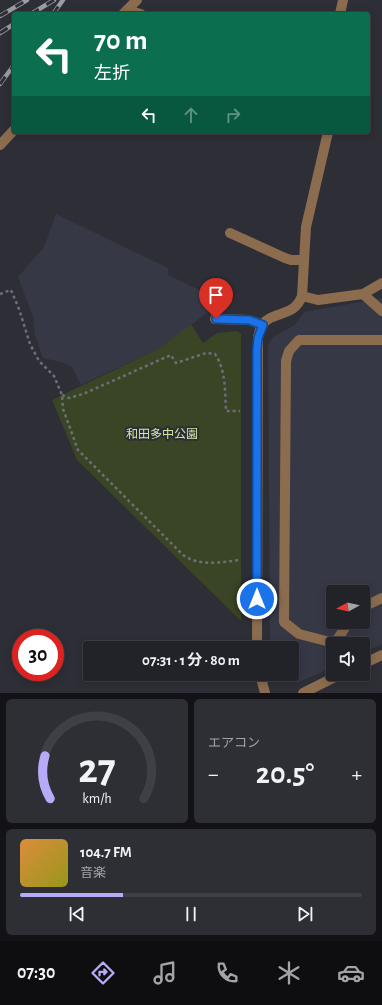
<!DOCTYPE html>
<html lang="ja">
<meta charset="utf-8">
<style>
body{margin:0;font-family:"Alegreya Sans","Noto Sans JP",sans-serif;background:#2e2f35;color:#f1f3f6;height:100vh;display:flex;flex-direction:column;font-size:15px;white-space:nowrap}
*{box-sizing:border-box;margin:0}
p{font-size:13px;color:#a2a4a8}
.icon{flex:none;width:22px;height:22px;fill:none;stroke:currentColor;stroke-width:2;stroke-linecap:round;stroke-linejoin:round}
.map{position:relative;height:693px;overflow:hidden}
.details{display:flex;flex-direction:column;gap:6px;padding:6px;background:#131317;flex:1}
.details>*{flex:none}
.banner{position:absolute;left:12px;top:12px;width:358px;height:122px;border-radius:4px;box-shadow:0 2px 10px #0003,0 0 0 1px #3f3f46;background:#0b6e4f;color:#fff;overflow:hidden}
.needle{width:26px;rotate:262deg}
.buttons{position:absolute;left:326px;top:585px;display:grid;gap:8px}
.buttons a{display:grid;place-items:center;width:44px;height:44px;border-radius:4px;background:#222229;box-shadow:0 2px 10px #0003,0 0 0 1px #3f3f46;font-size:20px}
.speed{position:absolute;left:12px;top:629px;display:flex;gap:8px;font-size:20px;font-weight:700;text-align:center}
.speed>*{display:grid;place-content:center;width:52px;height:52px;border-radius:50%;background:#222229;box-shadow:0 2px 10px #0003,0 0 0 1px #3f3f46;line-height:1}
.speed .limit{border:6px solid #d22;background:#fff;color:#111}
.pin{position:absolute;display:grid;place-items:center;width:34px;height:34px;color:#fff;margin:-41px -17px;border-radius:50% 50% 50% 0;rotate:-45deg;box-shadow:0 0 4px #0007}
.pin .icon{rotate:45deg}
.me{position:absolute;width:44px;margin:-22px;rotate:0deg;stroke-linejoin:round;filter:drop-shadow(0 0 3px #0008)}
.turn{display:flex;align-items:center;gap:14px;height:84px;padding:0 16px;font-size:18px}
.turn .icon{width:52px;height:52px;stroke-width:2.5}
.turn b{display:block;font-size:28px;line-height:34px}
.lanes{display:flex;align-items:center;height:38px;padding:0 16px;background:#0003;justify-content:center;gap:20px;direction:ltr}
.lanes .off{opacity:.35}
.big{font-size:30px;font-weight:700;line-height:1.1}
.details .widget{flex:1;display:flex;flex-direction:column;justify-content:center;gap:6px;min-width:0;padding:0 14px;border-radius:6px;background:#2e2f35}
.details .dial{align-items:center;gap:0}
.dial svg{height:104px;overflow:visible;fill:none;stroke:#3f3f46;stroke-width:7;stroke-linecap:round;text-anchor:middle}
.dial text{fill:#f1f3f6;stroke:none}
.song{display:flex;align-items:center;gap:12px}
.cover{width:48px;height:48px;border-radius:6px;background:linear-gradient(135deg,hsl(30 70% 55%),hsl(60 70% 35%))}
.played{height:4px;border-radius:2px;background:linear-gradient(90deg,#b7abf8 30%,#3f3f46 30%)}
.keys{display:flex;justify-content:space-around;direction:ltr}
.heat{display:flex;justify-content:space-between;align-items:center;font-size:22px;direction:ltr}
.details .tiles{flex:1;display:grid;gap:6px;grid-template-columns:1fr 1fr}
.widget:last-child{grid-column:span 2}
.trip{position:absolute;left:83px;top:641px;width:216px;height:40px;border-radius:4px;background:#222229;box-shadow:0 2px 10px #0003,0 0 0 1px #3f3f46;font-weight:700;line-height:40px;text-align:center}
.tab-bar{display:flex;height:64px;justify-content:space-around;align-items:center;background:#0e0e10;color:#a2a4a8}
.tab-bar .icon{width:28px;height:28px}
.tab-bar .current{color:#b7abf8}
.tab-bar b{font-size:18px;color:#f1f3f6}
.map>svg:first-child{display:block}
</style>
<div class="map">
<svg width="382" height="693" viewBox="0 0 382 693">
<rect width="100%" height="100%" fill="#2e2e37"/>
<!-- built -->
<g fill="#373846" fill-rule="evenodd">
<polygon points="56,214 168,268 168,275 223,301 160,348 81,385 72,367 61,362 43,358 35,335 33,317 18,277 44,247"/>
<path d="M382 298V644L363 653V644H333V667L297 683 290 674H292V648H270L268 345 273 337 295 325 304 312ZM333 592H363V622H333Z"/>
</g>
<!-- green -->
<polygon fill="#394525" points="191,324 203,343 217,333 237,331 241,334 241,621 77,460 52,400 160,348"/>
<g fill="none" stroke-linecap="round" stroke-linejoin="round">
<!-- path -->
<g stroke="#6d6e76" stroke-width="2.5" stroke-dasharray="3 3" stroke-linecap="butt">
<path d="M0 294 11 290 19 309 30 344 39 361 54 376 62 395 63 409 78 450 183 555C200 567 221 562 240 560"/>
<path d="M62 395 69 398 83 394 171 355 176 363 206 353 215 354C226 370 225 392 226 411H240"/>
</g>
<!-- minor -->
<g stroke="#8c6c4e" stroke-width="10">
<polyline points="127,10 141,14"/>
<polyline points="123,14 137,0"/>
<polyline points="340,14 343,0"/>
<polyline points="0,145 14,130"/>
<polyline points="230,233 285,258 291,260 304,260"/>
<polyline points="363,294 382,311"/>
<polyline points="302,296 318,300 363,294 382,283"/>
<polyline points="215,319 249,320 263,325"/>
<polyline points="363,607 382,598"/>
<polyline points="334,643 299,634 284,622 286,361 289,351 299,340 382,340"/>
<polyline points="334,644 349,622"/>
<path d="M257 648 258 337C259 334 260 329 262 325 273 310 294 318 302 296L306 227 328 132"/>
<polyline points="363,664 382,655"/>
<polyline points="260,674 265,693"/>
<polyline points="303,693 341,674"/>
</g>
<!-- rail casing -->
<g stroke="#9c9da4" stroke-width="4.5">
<g id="rail">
<polyline points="31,14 54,0"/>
<polyline points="53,14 63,0"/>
<polyline points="0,16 27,0"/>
<polyline points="0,33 14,24"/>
<polyline points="0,84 14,65"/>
</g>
</g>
<!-- rail -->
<use href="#rail" stroke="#2e2e37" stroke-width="3" stroke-dasharray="9" stroke-linecap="butt"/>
</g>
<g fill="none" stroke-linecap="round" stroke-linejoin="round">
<!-- route casing -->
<g stroke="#114b97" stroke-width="10">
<polyline id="route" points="216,319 249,320 263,325 258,338 257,349 257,599"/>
</g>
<!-- route -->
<use href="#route" stroke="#1a73e8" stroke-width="7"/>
</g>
<g text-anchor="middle" stroke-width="4" stroke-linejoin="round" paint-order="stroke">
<!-- park labels -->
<g font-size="12" fill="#cdeba0" stroke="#2e2e37">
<text x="162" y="438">和田多中公園</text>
</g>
</g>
</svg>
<div class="buttons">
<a><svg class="needle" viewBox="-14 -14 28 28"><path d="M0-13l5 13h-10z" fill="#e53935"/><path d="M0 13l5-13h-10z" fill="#a2a4a8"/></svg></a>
<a><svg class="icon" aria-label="sound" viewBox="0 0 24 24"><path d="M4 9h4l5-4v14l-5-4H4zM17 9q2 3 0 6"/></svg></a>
</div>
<div class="speed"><div class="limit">30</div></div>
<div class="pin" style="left:216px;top:319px;background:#d93025"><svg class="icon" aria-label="arrive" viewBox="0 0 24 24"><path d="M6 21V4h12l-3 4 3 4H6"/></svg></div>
<svg class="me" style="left:257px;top:599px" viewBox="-20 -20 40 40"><circle r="17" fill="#1a73e8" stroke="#fff" stroke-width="3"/><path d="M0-11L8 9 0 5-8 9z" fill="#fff"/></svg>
<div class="trip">07:31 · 1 分 · 80 m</div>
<div class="banner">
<div class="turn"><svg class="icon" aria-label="left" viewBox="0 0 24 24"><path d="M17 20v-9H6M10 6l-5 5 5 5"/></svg><div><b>70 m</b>左折</div></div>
<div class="lanes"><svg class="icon" aria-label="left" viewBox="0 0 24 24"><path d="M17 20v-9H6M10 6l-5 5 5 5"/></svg><svg class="icon off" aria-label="ahead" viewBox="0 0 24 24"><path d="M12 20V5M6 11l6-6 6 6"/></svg><svg class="icon off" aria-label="right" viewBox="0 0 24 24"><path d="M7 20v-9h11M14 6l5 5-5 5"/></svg></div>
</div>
</div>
<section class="details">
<div class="tiles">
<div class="widget dial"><svg viewBox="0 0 100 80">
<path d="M14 69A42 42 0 1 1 86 69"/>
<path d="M14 69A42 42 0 0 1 10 36" stroke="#b7abf8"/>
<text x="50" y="56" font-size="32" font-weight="700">27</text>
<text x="50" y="72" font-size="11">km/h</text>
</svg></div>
<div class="widget"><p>エアコン</p>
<div class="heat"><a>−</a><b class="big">20.5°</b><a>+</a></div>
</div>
<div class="widget">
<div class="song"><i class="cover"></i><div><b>104.7 FM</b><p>音楽</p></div></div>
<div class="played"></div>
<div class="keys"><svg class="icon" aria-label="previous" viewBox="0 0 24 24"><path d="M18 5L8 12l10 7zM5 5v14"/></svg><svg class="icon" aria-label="pause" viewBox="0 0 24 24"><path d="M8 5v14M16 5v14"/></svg><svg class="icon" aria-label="next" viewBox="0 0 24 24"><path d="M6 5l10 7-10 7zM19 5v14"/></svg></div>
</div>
</div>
</section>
<nav class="tab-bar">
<b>07:30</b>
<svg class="icon current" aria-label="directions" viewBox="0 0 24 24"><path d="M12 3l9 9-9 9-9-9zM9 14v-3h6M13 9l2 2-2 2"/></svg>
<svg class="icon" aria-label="music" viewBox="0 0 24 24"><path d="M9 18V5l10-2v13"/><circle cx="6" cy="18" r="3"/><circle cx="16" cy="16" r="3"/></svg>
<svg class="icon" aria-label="phone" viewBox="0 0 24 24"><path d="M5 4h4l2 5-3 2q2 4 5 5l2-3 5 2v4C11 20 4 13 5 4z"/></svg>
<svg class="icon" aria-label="climate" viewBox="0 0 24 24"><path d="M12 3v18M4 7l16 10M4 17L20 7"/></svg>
<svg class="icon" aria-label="car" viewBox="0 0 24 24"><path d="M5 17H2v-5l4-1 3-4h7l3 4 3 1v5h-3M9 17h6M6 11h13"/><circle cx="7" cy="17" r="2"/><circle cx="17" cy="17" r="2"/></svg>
</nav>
